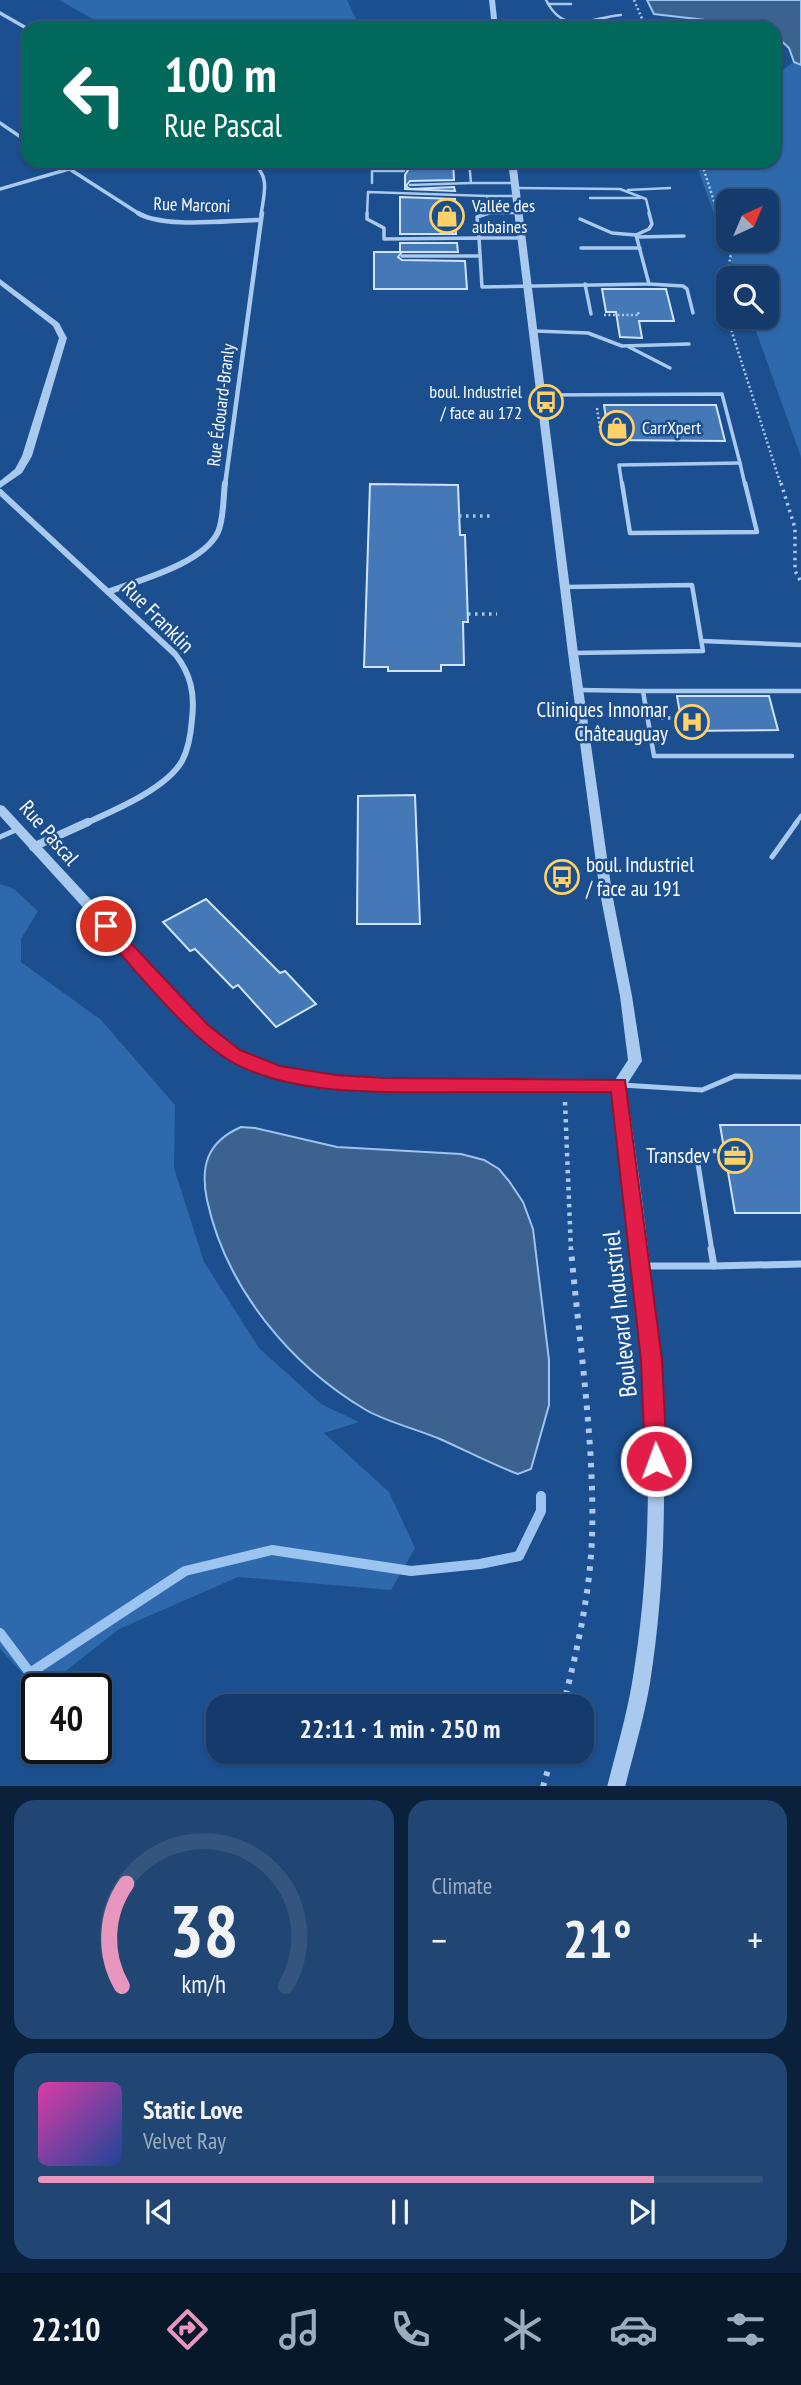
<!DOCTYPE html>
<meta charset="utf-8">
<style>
body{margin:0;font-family:"PT Sans Narrow",sans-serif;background:#214673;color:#f1f3f6;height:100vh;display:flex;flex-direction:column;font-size:26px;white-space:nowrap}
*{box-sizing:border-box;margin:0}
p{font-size:23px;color:#9dadc1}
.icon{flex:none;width:38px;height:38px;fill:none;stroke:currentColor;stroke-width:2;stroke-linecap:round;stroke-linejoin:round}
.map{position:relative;height:1786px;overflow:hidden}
.drawer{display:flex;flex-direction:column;gap:14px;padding:14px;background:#0b203b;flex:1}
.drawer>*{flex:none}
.guide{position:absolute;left:21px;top:21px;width:760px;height:147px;border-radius:21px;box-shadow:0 2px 5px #0004,0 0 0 2px #33557e;background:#00695c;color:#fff;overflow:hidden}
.needle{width:46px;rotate:44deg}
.fabs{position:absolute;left:716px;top:189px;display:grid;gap:14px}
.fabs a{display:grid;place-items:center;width:63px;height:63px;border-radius:14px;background:#143b6b;box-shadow:0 2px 5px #0004,0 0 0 2px #33557e;font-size:35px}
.speed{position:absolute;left:21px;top:1673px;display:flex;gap:14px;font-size:35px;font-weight:700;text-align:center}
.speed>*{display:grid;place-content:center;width:91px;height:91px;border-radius:50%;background:#143b6b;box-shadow:0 2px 5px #0004,0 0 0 2px #33557e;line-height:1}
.speed .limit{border:4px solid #111;border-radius:10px;background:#fff;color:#111}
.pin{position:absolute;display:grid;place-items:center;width:60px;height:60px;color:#fff;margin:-30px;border:4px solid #fff;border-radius:50%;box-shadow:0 2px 7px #0007}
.me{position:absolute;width:77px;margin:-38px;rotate:358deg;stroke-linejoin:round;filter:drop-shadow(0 0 5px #0008)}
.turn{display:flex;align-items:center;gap:24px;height:147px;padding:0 28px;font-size:32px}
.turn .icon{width:91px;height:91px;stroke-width:2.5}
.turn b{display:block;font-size:49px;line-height:60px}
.big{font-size:52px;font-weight:700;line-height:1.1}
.drawer .card{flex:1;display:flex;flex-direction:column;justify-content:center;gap:10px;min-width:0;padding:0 24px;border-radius:21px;background:#214673}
.drawer .dial{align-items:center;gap:0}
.dial svg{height:182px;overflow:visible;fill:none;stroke:#33557e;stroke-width:7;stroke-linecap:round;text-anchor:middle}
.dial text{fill:#f1f3f6;stroke:none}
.song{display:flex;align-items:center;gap:21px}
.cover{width:84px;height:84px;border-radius:10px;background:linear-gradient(135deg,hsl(320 70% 55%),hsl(220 70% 35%))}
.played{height:7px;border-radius:4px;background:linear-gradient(90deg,#e797bd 85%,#33557e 85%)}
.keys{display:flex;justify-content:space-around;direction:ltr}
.heat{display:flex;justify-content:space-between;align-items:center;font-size:38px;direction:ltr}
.drawer .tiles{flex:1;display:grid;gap:14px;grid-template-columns:1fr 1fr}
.card:last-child{grid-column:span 2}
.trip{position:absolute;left:206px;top:1694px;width:388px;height:70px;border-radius:21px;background:#143b6b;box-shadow:0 2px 5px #0004,0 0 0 2px #33557e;font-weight:700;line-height:70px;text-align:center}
.tab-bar{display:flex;height:112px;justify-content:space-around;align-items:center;background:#08182b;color:#9dadc1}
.tab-bar .icon{width:49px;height:49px}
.tab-bar .active{color:#e797bd}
.tab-bar b{font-size:32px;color:#f1f3f6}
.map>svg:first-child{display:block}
</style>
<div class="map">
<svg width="801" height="1787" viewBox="0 0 801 1787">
<rect width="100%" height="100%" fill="#1b4f8f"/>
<!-- green -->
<g fill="#2e69ad" fill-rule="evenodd">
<polygon points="59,0 347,0 357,21 430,28 109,28"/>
<path d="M794 62 801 65V457L751 317H766V278H737L695 161H774V76ZM728 201H766V240H728Z"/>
<polygon points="0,884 14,889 38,911 21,939 21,962 101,1020 175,1105 174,1168 204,1262 259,1348 321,1404 359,1422 324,1433 389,1492 415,1548 391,1590 238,1577 119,1629 43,1689 37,1689 0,1649"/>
</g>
<!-- water -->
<g fill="#3c6290" stroke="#9cc4f0" stroke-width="2">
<polygon points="647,0 801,0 801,65 794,62 789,48 774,34 774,28 654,14"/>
<path d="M241 1127 255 1128 337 1147 461 1154 484 1160 499 1169 509 1181 523 1202 533 1229 549 1360V1405L531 1469 518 1474C491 1464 467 1451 440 1439 417 1429 389 1423 366 1410 290 1365 226 1288 207 1200 200 1166 207 1142 241 1127Z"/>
</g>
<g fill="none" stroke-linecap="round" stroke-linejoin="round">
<!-- stream -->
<polyline stroke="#9cc4f0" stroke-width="10" points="0,1633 30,1673 185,1571 272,1550 411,1571 480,1564 519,1556 541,1511 541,1496"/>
</g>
<!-- building -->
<g fill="#4478b7" stroke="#cfe3fa" stroke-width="2">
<polygon points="408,161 453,161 454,180 410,181 406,186 410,189 454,187 455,191 405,189 405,175 408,170 404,167 408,166"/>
<polygon points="400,197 455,199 456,234 400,234"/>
<polygon points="400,243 457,243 458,252 402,252 398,257 402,260 465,261 467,289 374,289 374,252 400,252"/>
<polygon points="602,289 666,289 674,321 639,321 642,338 620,337 616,312 606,312"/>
<polygon points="604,405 716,405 725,441 609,440"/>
<polygon points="370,484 458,485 460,535 465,535 468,622 463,622 464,665 441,665 441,671 388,671 388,667 364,667"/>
<polygon points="677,696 769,696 778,730 683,731"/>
<polygon points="415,795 420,924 357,924 358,796"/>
<polygon points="206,899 280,973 285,971 316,1004 276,1027 238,985 233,988 195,949 190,951 163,922"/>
<polygon points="720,1125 801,1125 801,1213 735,1213"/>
</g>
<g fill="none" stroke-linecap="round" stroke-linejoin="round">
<!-- path-far3 -->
<g stroke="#a9c9ee" stroke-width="2.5" stroke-dasharray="2 2.5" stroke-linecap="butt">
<polyline points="634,0 646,28"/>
<polyline points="701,161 731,254 724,288 728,320 781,485"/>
<polyline points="604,315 639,315 638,312"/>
<polyline points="597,408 600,428 607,428"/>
</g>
<!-- path-far2 -->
<g stroke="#a9c9ee" stroke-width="3.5" stroke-dasharray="2.5 4.5" stroke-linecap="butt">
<polyline points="781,483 795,528 795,571 801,582"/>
<polyline points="459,516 490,516"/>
<polyline points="468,614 497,614"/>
<polyline points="661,718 681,718"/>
</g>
<!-- path-far1 -->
<g stroke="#a9c9ee" stroke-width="4.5" stroke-dasharray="3.5 5" stroke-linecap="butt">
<polyline points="565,1102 571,1251"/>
<polyline points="706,1155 710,1151 724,1151"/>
</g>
<!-- path -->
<g stroke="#a9c9ee" stroke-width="6" stroke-dasharray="4.5 7" stroke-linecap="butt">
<path d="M563 1706C577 1651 590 1594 592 1537 595 1446 579 1341 571 1249"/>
<polyline points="543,1787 553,1752"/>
</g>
<!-- service-far4 -->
<g stroke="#a9c9ee" stroke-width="2.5">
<path d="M546 0C564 36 589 18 621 15"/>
<polyline points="548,4 571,4"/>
<polyline points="469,161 471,183 515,183"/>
<polyline points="557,161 557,167"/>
<polyline points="614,161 616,169"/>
<polyline points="372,163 405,163"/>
<polyline points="372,171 404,171"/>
<polyline points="372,171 372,183"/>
<polyline points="410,185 471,183"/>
<polyline points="516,188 620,189 646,199 650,215"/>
<polyline points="628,190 670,188"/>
<polyline points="590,198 640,198"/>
<polyline points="490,213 518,213"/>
<polyline points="367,215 368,192 487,196"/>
<polyline points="483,215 490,213 487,196 517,196"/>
</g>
<!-- service-far3 -->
<g stroke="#a9c9ee" stroke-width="3.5">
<polyline points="367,213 367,219 384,228 384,239 479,238 482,287 649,284 636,235 649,229 652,224 649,213"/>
<polyline points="489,213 477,217 479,238 522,238"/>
<polyline points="580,219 612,233 636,235"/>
<polyline points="638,237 684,236"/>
<polyline points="581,248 640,248"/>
<polyline points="402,256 480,256"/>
<polyline points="585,284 591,314"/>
<polyline points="649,284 683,286 687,289 693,313"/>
<polyline points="535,331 588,333 622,346 689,344"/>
<polyline points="629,347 670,368"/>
<polyline points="541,395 722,394 740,463"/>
<polyline points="740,463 745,485"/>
<polyline points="622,485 619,465 740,463"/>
</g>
<!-- service-far2 -->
<g stroke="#a9c9ee" stroke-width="4.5">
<polyline points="622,483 630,533 757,532 745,483"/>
<polyline points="565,587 692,585 703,651 573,653"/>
<polyline points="702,641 801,645"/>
<polyline points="580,690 643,691 654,756 792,756"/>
<polyline points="643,691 801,691"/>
<polyline points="795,824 801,816"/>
</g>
<!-- service-far1 -->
<g stroke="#a9c9ee" stroke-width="5">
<polyline points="0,837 18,829"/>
<polyline points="772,857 797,822"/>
<polyline points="622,1085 702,1090 735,1076 801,1077"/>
<polyline points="698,1164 712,1251"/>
</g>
<!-- service -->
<g stroke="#a9c9ee" stroke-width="7">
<polyline points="644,1266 714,1266 711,1249"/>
<polyline points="714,1266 801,1264"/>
</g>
<!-- minor-far3 -->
<g stroke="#a9c9ee" stroke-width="3.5">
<polyline points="0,13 28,29"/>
<polyline points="0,123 28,142"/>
<polyline points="57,161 141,215"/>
<path d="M251 161C271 176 264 193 261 215"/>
<polyline points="0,189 69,169"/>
</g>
<!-- minor-far2 -->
<g stroke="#a9c9ee" stroke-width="4.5">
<path d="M138 213C163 229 230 220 260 220"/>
<polyline points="225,485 262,213"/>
</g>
<!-- minor-far1 -->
<g stroke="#a9c9ee" stroke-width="6">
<path d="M0 492 175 654C191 674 195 694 192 719 191 733 189 748 182 761 166 789 113 811 84 824"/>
<path d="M108 592C139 580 203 564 218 532 224 519 223 498 225 483"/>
</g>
<!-- minor -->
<polyline stroke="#a9c9ee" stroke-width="8" points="33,847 88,822"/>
<!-- tertiary -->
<g fill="#a9c9ee" fill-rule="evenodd">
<polygon points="489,0 495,0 498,28 492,28"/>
<path d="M508 161H516L578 653 612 893 632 996 642 1061 626 1086C655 1282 681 1485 650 1683 644 1718 634 1752 625 1787H607C616 1752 626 1718 632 1683 665 1487 641 1285 613 1090 554 1090 495 1090 436 1090 387 1090 322 1091 276 1078 246 1070 220 1053 197 1033L0 816V805L4 806 207 1025C227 1043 249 1058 275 1067 298 1074 324 1074 348 1077 437 1084 527 1080 615 1080L628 1060 620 996 600 893 568 653Z"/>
<polygon points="0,279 59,323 67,338 32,456 22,473 0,488 0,481 15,469 22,456 59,338 53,326 0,285"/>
</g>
</g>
<!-- route -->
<path fill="#e11d48" stroke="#92132f" stroke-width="2" d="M106 920 111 922 208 1025 240 1050 280 1066 336 1075 384 1078 625 1080 662 1360 667 1461 664 1468 656 1471 649 1468 645 1461 641 1360 611 1092C561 1092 512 1092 462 1092 389 1092 291 1098 227 1059 182 1030 137 971 100 931L97 926Z"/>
<!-- icons -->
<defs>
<g id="shop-ring" transform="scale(1.75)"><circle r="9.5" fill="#1b4f8f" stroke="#ffd166" stroke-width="1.5"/><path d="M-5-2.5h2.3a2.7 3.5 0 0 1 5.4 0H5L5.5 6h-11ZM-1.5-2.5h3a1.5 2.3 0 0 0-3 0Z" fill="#ffd166"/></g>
<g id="bus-ring" transform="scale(1.75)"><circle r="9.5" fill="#1b4f8f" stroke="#ffd166" stroke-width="1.5"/><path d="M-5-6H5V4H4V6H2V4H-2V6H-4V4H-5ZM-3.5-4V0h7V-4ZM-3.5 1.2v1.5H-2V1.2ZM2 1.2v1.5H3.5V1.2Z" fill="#ffd166"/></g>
<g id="hospital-ring" transform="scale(1.75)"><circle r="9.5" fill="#1b4f8f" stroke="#ffd166" stroke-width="1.5"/><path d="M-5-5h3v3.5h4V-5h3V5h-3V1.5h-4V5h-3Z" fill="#ffd166"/></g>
<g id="office-ring" transform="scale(1.75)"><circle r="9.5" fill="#1b4f8f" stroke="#ffd166" stroke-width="1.5"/><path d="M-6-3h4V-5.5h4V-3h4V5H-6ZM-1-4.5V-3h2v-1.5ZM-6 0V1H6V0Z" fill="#ffd166"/></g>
</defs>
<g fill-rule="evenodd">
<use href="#shop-ring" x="447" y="216"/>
<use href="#bus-ring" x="546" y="402"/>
<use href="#shop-ring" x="617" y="428"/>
<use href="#hospital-ring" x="692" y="722"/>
<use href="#bus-ring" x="562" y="877"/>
<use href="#office-ring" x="735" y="1156"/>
</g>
<g text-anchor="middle" stroke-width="5" stroke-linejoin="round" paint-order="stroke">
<!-- far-street labels -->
<g font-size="18" fill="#fff" stroke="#1b4f8f">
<text transform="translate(192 205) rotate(2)" y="6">Rue Marconi</text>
<text transform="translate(221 405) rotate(-83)" y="6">Rue Édouard-Branly</text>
</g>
<!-- far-poi labels -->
<g font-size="18" fill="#fff" stroke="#1b4f8f" text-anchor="start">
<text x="472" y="212">Vallée des<tspan x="472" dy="21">aubaines</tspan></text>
<text x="522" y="398" text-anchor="end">boul. Industriel<tspan x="522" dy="21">/ face au 172</tspan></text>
<text x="642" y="434">CarrXpert</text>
</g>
<!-- street labels -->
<g font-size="21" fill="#fff" stroke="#1b4f8f">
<text transform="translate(158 617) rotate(45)" y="7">Rue Franklin</text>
<text transform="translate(49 833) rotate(49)" y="7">Rue Pascal</text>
</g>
<!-- poi labels -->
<g font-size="21" fill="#fff" stroke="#1b4f8f" text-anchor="end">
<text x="668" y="717">Cliniques Innomar<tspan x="668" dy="24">Châteauguay</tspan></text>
<text x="586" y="872" text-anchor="start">boul. Industriel<tspan x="586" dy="24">/ face au 191</tspan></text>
<text x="710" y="1163">Transdev</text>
</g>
<!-- near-street labels -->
<g font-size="24" fill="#fff" stroke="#1b4f8f">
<text transform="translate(620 1314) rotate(-96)" y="8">Boulevard Industriel</text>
</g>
</g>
</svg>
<div class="fabs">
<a><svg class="needle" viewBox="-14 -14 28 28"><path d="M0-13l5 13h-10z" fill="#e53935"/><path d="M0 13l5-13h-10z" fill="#9dadc1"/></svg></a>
<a><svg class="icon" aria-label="search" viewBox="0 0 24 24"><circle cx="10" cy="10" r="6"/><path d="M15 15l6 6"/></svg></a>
</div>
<div class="speed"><div class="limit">40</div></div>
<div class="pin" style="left:106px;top:926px;background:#d93025"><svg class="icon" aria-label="arrive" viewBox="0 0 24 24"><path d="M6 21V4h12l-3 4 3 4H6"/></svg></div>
<svg class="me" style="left:656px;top:1461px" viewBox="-20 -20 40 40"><circle r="17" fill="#e11d48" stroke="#fff" stroke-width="3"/><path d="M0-11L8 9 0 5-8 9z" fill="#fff"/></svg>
<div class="trip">22:11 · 1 min · 250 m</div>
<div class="guide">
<div class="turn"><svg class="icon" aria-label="left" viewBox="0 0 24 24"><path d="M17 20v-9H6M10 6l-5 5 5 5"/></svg><div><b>100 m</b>Rue Pascal</div></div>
</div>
</div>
<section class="drawer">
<div class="tiles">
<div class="card dial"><svg viewBox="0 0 100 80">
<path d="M14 69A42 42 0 1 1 86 69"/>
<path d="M14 69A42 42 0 0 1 16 24" stroke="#e797bd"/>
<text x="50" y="56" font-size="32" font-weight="700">38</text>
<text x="50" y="72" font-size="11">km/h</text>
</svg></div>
<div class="card"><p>Climate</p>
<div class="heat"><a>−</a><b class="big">21°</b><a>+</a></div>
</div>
<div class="card">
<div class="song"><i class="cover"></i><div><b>Static Love</b><p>Velvet Ray</p></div></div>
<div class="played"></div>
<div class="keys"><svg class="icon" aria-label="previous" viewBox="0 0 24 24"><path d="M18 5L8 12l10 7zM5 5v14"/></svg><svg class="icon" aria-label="pause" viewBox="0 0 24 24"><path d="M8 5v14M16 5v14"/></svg><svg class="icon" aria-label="next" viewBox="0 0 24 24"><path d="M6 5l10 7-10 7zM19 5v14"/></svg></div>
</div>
</div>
</section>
<nav class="tab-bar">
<b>22:10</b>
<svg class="icon active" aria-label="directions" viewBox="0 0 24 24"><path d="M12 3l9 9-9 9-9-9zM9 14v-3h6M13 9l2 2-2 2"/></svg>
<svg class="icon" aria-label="music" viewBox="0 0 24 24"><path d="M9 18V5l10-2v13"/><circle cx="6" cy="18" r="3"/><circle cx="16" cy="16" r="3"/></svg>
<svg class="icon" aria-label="phone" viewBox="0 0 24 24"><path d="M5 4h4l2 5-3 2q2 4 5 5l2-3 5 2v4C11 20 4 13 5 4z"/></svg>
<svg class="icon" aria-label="climate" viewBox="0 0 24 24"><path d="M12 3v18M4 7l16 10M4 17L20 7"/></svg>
<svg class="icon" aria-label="car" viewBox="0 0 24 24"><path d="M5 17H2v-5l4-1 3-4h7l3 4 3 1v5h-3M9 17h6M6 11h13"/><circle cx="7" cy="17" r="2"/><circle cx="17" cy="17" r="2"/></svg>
<svg class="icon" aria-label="filters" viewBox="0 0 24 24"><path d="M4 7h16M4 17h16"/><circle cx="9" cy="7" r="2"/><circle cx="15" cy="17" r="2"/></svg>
</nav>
